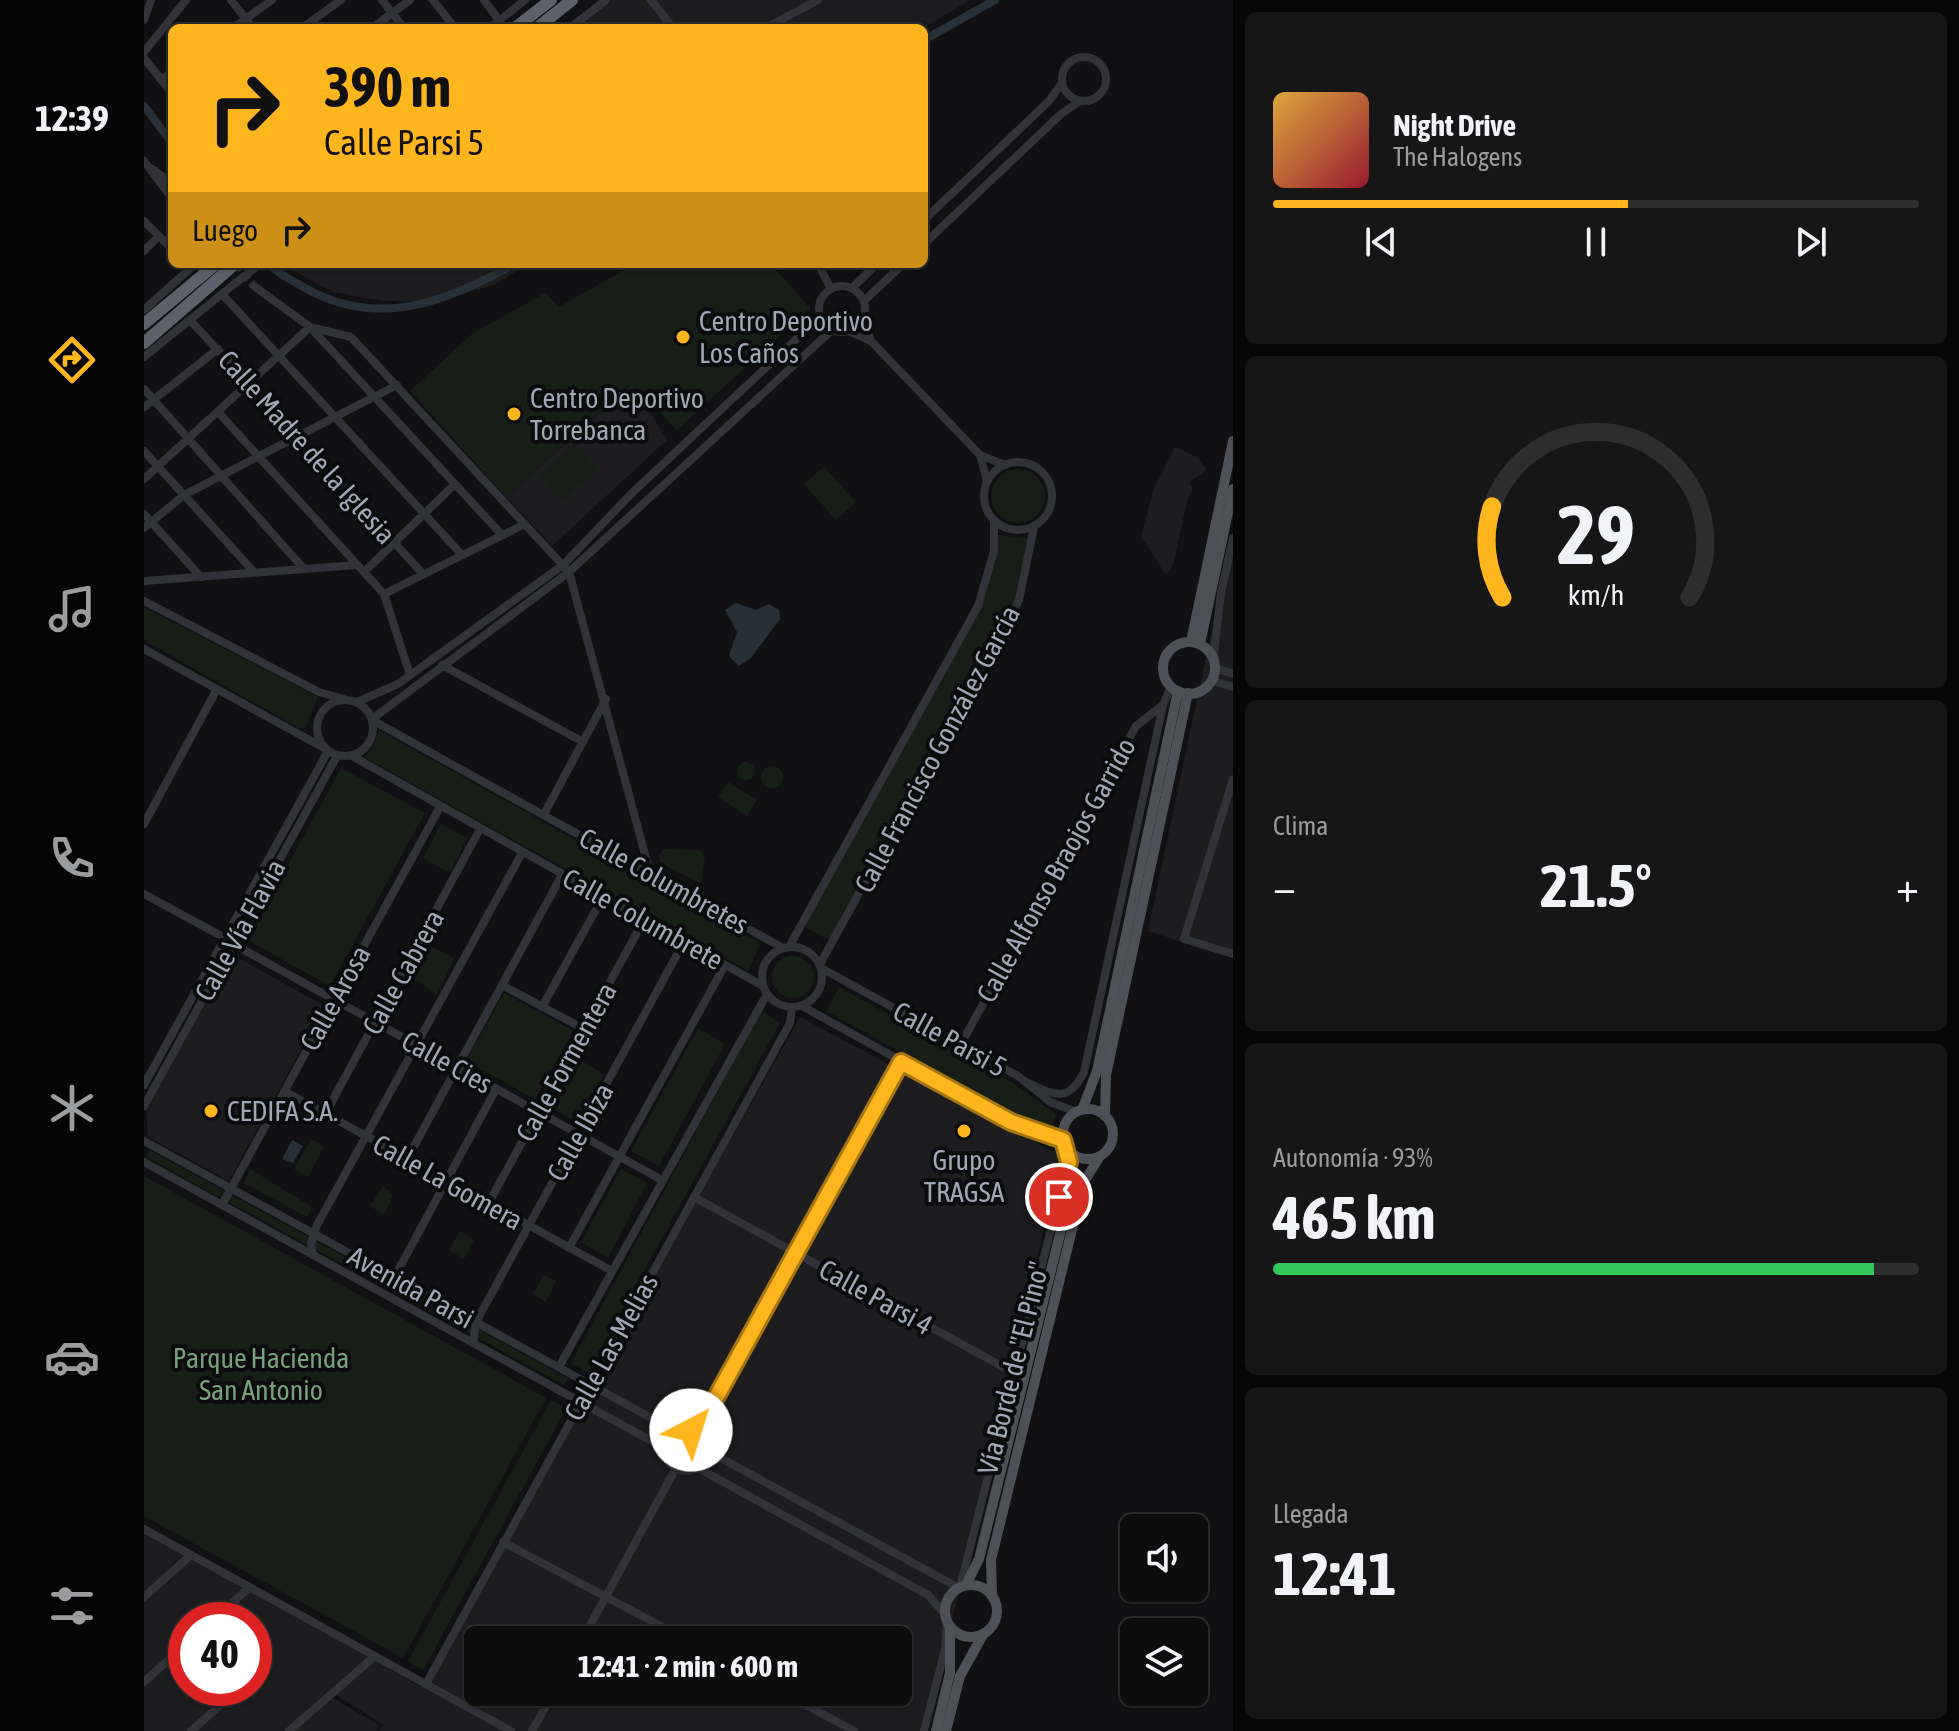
<!DOCTYPE html>
<html lang="es">
<meta charset="utf-8">
<style>
body{margin:0;font-family:"Asap Condensed",sans-serif;background:#161617;color:#f1f3f6;height:100vh;display:flex;flex-direction:column;font-size:30px;white-space:nowrap}
*{box-sizing:border-box;margin:0}
p{font-size:26px;color:#9a9c9e}
.icon{flex:none;width:44px;height:44px;fill:none;stroke:currentColor;stroke-width:2;stroke-linecap:round;stroke-linejoin:round}
.map{position:relative;flex:1;overflow:hidden}
.side{display:flex;flex-direction:column;gap:12px;padding:12px;background:#070708;width:726px}
.side>*{flex:none}
.hud{position:absolute;left:24px;top:24px;width:760px;height:244px;border-radius:12px;box-shadow:0 2px 6px #0004,0 0 0 2px #2d2d2e;background:#ffb51d;color:#111;overflow:hidden}
.tools{position:absolute;left:976px;top:1514px;display:grid;gap:16px}
.tools a{display:grid;place-items:center;width:88px;height:88px;border-radius:12px;background:#0d0d0e;box-shadow:0 2px 6px #0004,0 0 0 2px #2d2d2e;font-size:40px}
.speed{position:absolute;left:24px;top:1602px;display:flex;gap:16px;font-size:40px;font-weight:700;text-align:center}
.speed>*{display:grid;place-content:center;width:104px;height:104px;border-radius:50%;background:#0d0d0e;box-shadow:0 2px 6px #0004,0 0 0 2px #2d2d2e;line-height:1}
.speed .limit{border:12px solid #d22;background:#fff;color:#111}
.pin{position:absolute;display:grid;place-items:center;width:68px;height:68px;color:#fff;margin:-34px;border:4px solid #fff;border-radius:50%;box-shadow:0 2px 8px #0007}
.me{position:absolute;width:88px;margin:-44px;rotate:40deg;stroke-linejoin:round;filter:drop-shadow(0 0 6px #0008)}
.turn{display:flex;align-items:center;gap:28px;height:168px;padding:0 24px;font-size:36px}
.turn .icon{width:104px;height:104px;stroke-width:2.5}
.turn b{display:block;font-size:56px;line-height:68px}
.then{display:flex;align-items:center;height:76px;padding:0 24px;background:#0003;gap:16px;font-size:30px}
.big{font-size:60px;font-weight:700;line-height:1.1}
.side .card{flex:1;display:flex;flex-direction:column;justify-content:center;gap:12px;min-width:0;padding:0 28px;border-radius:12px;background:#161617}
.side .dial{align-items:center;gap:0}
.dial svg{height:208px;overflow:visible;fill:none;stroke:#2d2d2e;stroke-width:7;stroke-linecap:round;text-anchor:middle}
.dial text{fill:#f1f3f6;stroke:none}
.song{display:flex;align-items:center;gap:24px}
.cover{width:96px;height:96px;border-radius:12px;background:linear-gradient(135deg,hsl(40 70% 55%),hsl(350 70% 35%))}
.played{height:8px;border-radius:4px;background:linear-gradient(90deg,#ffb51d 55%,#2d2d2e 55%)}
.keys{display:flex;justify-content:space-around;direction:ltr}
.heat{display:flex;justify-content:space-between;align-items:center;font-size:44px;direction:ltr}
.charge{height:12px;border-radius:6px;background:linear-gradient(90deg,#34c759 93%,#2d2d2e 0)}
.trip{position:absolute;left:320px;top:1626px;width:448px;height:80px;border-radius:12px;background:#0d0d0e;box-shadow:0 2px 6px #0004,0 0 0 2px #2d2d2e;font-weight:700;line-height:80px;text-align:center}
main{display:flex;flex:1;min-height:0}
.tabs{display:flex;flex-direction:column;width:144px;justify-content:space-around;align-items:center;background:#050506;color:#9a9c9e}
.tabs .icon{width:56px;height:56px}
.tabs .selected{color:#ffb51d}
.tabs b{font-size:36px;color:#f1f3f6}
.map>svg:first-child{display:block}
</style>
<main>
<nav class="tabs">
<b>12:39</b>
<svg class="icon selected" aria-label="directions" viewBox="0 0 24 24"><path d="M12 3l9 9-9 9-9-9zM9 14v-3h6M13 9l2 2-2 2"/></svg>
<svg class="icon" aria-label="music" viewBox="0 0 24 24"><path d="M9 18V5l10-2v13"/><circle cx="6" cy="18" r="3"/><circle cx="16" cy="16" r="3"/></svg>
<svg class="icon" aria-label="phone" viewBox="0 0 24 24"><path d="M5 4h4l2 5-3 2q2 4 5 5l2-3 5 2v4C11 20 4 13 5 4z"/></svg>
<svg class="icon" aria-label="climate" viewBox="0 0 24 24"><path d="M12 3v18M4 7l16 10M4 17L20 7"/></svg>
<svg class="icon" aria-label="car" viewBox="0 0 24 24"><path d="M5 17H2v-5l4-1 3-4h7l3 4 3 1v5h-3M9 17h6M6 11h13"/><circle cx="7" cy="17" r="2"/><circle cx="17" cy="17" r="2"/></svg>
<svg class="icon" aria-label="filters" viewBox="0 0 24 24"><path d="M4 7h16M4 17h16"/><circle cx="9" cy="7" r="2"/><circle cx="15" cy="17" r="2"/></svg>
</nav>
<div class="map">
<svg width="1089" height="1731" viewBox="0 0 1089 1731">
<rect width="100%" height="100%" fill="#111113"/>
<!-- built -->
<g fill="#1d1d20" fill-rule="evenodd">
<polygon points="466,0 826,0 779,28 430,28"/>
<polygon points="137,264 385,264 350,285 290,301 240,301 189,292"/>
<polygon points="488,383 523,440 408,546 362,497"/>
<polygon points="1031,447 1053,457 1063,470 1045,482 1049,489 1044,497 1029,565 1022,575 997,536 1010,488"/>
<polygon points="1089,529 1089,958 1004,931"/>
<polygon points="87,954 181,1006 85,1181 4,1137 2,1108"/>
<path d="M656 1017 917 1156 782 1731H235L240 1725 189 1693 186 1696 236 1726 232 1731H0V1528L277 1687ZM42 1620H110V1688H42ZM334 1640H754V1692H334Z"/>
</g>
<!-- green -->
<g fill="#171e18">
<polygon points="491,264 627,264 666,308 533,430 487,383 362,497 266,391 329,333 401,293 415,307"/>
<polygon points="430,443 454,469 418,501 395,476"/>
<polygon points="680,467 712,502 692,520 660,484"/>
<circle cx="874" cy="496" r="27"/>
<polygon points="849,534 887,539 875,600 688,942 657,925 834,606"/>
<polygon points="0,607 174,697 162,727 156,729 0,640"/>
<polygon points="235,730 616,943 605,971 220,757 228,749"/>
<circle cx="602" cy="771" r="9"/>
<circle cx="628" cy="777" r="11"/>
<polygon points="197,768 281,813 186,986 103,940"/>
<polygon points="584,782 613,800 603,816 574,797"/>
<polygon points="297,824 323,838 306,873 279,858"/>
<polygon points="519,849 556,850 561,858 557,884 516,863 515,855"/>
<polygon points="284,945 310,958 293,995 267,976"/>
<circle cx="649" cy="977" r="21"/>
<polygon points="695,987 869,1083 912,1114 908,1126 867,1113 682,1011"/>
<polygon points="360,993 430,1031 391,1099 322,1061"/>
<polygon points="617,1011 636,1023 444,1373 427,1363"/>
<polygon points="554,1028 581,1044 515,1166 487,1151"/>
<polygon points="433,1058 460,1074 432,1122 406,1106"/>
<polygon points="167,1139 180,1146 164,1177 150,1169"/>
<polygon points="5,1150 425,1379 420,1385 2,1157"/>
<polygon points="106,1169 168,1207 163,1217 100,1183"/>
<polygon points="477,1169 503,1183 464,1258 437,1242"/>
<polygon points="0,1176 402,1398 259,1658 0,1516"/>
<polygon points="239,1186 249,1195 240,1215 226,1206"/>
<polygon points="316,1231 330,1240 320,1259 305,1250"/>
<polygon points="400,1275 412,1281 402,1302 389,1294"/>
<polygon points="407,1400 422,1409 279,1670 264,1661"/>
</g>
<!-- water -->
<g fill="#273037">
<polygon points="592,603 612,610 625,604 635,610 636,619 607,658 595,666 585,656 593,632 581,610"/>
<polygon points="148,1140 159,1146 149,1163 138,1159"/>
</g>
<g fill="none" stroke-linecap="round" stroke-linejoin="round">
<!-- canal -->
<g stroke="#273037" stroke-width="8">
<polyline points="780,40 851,0"/>
<polyline points="0,106 28,143"/>
<path d="M126 264C135 275 149 281 161 288 236 330 302 301 371 264"/>
</g>
<!-- minor-tunnel -->
<polyline stroke="#2e2f33" stroke-width="8" stroke-dasharray="8 4" stroke-linecap="butt" points="92,264 110,286"/>
<!-- minor -->
<g stroke="#323338" stroke-width="8">
<polyline points="87,0 109,28"/>
<polyline points="238,0 260,28"/>
<polyline points="289,0 311,28"/>
<polyline points="340,0 355,20"/>
<polyline points="507,0 529,28"/>
<polyline points="0,20 7,0"/>
<polyline points="89,28 128,0"/>
<polyline points="158,28 197,0"/>
<polyline points="228,28 266,0"/>
<polyline points="346,28 381,0"/>
<polyline points="426,28 462,0"/>
<polyline points="622,28 674,0"/>
<polyline points="0,52 42,0"/>
<circle cx="940" cy="79" r="22"/>
<polyline points="0,58 28,93"/>
<polyline points="17,80 28,72"/>
<polyline points="0,161 28,198"/>
<polyline points="8,169 28,183"/>
<polyline points="780,220 905,101 918,83"/>
<polyline points="0,221 28,249"/>
<polyline points="780,244 917,114 936,101"/>
<polyline points="0,251 15,236"/>
<polyline points="674,264 687,289"/>
<polyline points="110,286 166,327 358,535"/>
<circle cx="698" cy="309" r="23"/>
<polyline points="708,288 733,264"/>
<polyline points="78,294 318,555"/>
<polyline points="720,301 759,264"/>
<polyline points="0,310 51,264"/>
<polyline points="719,318 727,341"/>
<polyline points="46,320 279,574"/>
<polyline points="166,327 207,337 425,572 506,873"/>
<polyline points="705,331 727,341 836,455 861,465"/>
<polyline points="0,357 89,285"/>
<polyline points="0,389 160,569"/>
<polyline points="0,407 74,349"/>
<polyline points="74,412 240,594 266,675"/>
<polyline points="0,451 110,572"/>
<polyline points="836,455 843,481"/>
<circle cx="874" cy="496" r="34"/>
<polyline points="0,479 166,327"/>
<polyline points="0,514 57,577"/>
<polyline points="0,528 40,495 253,385"/>
<polyline points="220,572 311,484"/>
<polyline points="0,581 213,565"/>
<polyline points="240,594 381,524"/>
<polyline points="0,601 175,692 203,700"/>
<polyline points="0,649 180,748"/>
<polyline points="1069,660 1077,593 1089,538"/>
<polyline points="298,665 439,742"/>
<polyline points="1071,668 1089,674"/>
<polyline points="1067,680 1089,687"/>
<circle cx="201" cy="728" r="28"/>
<polyline points="213,702 254,684 419,565 488,493 677,316"/>
<polyline points="228,719 425,572 688,330"/>
<polyline points="228,720 639,948"/>
<polyline points="208,756 619,986"/>
<polyline points="1089,779 1040,939 1089,954"/>
<polyline points="400,814 462,699"/>
<polyline points="0,824 73,689"/>
<polyline points="0,894 81,938"/>
<polyline points="89,944 518,1180"/>
<circle cx="648" cy="977" r="30"/>
<polyline points="645,947 834,606 850,551 850,520"/>
<polyline points="676,964 864,623 875,600 890,527"/>
<polyline points="677,968 874,1076 906,1102 933,1112"/>
<polyline points="358,985 440,1029"/>
<polyline points="658,1006 867,1122 919,1140"/>
<polyline points="398,1007 459,897"/>
<polyline points="817,1044 992,726 1019,705"/>
<path d="M882 1082C909 1094 924 1105 940 1072L1019 705 1027 686"/>
<polyline points="0,1085 184,751"/>
<polyline points="140,1091 468,1271"/>
<polyline points="0,1106 193,756"/>
<polyline points="181,1114 336,829"/>
<polyline points="0,1141 533,1432"/>
<polyline points="263,1159 418,875"/>
<polyline points="0,1162 522,1449"/>
<polyline points="550,1197 872,1374"/>
<polyline points="344,1204 500,920"/>
<polyline points="78,1205 296,807"/>
<polyline points="425,1248 581,965"/>
<polyline points="169,1255 167,1244 173,1225 378,853"/>
<polyline points="250,1278 352,1089"/>
<polyline points="329,1343 332,1322 540,942"/>
<polyline points="415,1367 623,994"/>
<circle cx="543" cy="1450" r="21"/>
<polyline points="553,1432 757,1062"/>
<polyline points="564,1451 815,1588"/>
<polyline points="554,1468 784,1595 801,1614"/>
<polyline points="0,1529 367,1731"/>
<polyline points="359,1542 543,1640"/>
<polyline points="816,1587 923,1166"/>
<polyline points="0,1597 47,1555"/>
<polyline points="69,1620 106,1587"/>
<polyline points="438,1640 532,1468"/>
<polyline points="0,1682 42,1644"/>
<polyline points="282,1684 646,1023 648,1008"/>
<polyline points="638,1692 710,1731"/>
<polyline points="47,1731 89,1694"/>
<polyline points="145,1731 231,1656"/>
<polyline points="388,1731 410,1692"/>
<polyline points="780,1731 801,1650 803,1621"/>
</g>
<!-- major -->
<g stroke="#4e5057" stroke-width="10">
<polyline points="1047,642 1089,441"/>
<circle cx="1045" cy="668" r="26"/>
<polyline points="1056,644 1089,489"/>
<circle cx="944" cy="1134" r="25"/>
<polyline points="938,1110 953,1071 1034,691"/>
<polyline points="961,1116 962,1075 1044,693"/>
<polyline points="822,1585 835,1559 926,1194 925,1151"/>
<circle cx="827" cy="1611" r="26"/>
<polyline points="848,1595 847,1560 935,1201 940,1182 956,1156"/>
<polyline points="792,1731 806,1673 806,1626"/>
<polyline points="802,1731 816,1676 840,1633"/>
</g>
<!-- highway -->
<g stroke="#5e6169" stroke-width="12">
<polyline points="371,28 407,0"/>
<polyline points="393,28 428,0"/>
<polyline points="0,324 72,264"/>
<polyline points="0,343 91,264"/>
</g>
<!-- minor-bridge -->
<polyline stroke="#323338" stroke-width="8" points="89,285 116,264"/>
</g>
<g fill="none" stroke-linecap="round" stroke-linejoin="round">
<!-- route casing -->
<g stroke="#a67613" stroke-width="20">
<polyline id="route" points="547,1430 553,1432 757,1062 867,1122 919,1140 925,1162 915,1197"/>
</g>
<!-- route -->
<use href="#route" stroke="#ffb51d" stroke-width="14"/>
</g>
<!-- markers -->
<g fill="#ffb51d" stroke="#0c0c0e" stroke-width="3">
<circle cx="539" cy="337" r="8"/>
<circle cx="370" cy="414" r="8"/>
<circle cx="67" cy="1111" r="8"/>
<circle cx="820" cy="1131" r="8"/>
</g>
<g text-anchor="middle" stroke-width="8" stroke-linejoin="round" paint-order="stroke">
<!-- poi labels -->
<g font-size="28" fill="#a1a7b5" stroke="#0c0c0e" text-anchor="start">
<text x="555" y="331">Centro Deportivo<tspan x="555" dy="32">Los Caños</tspan></text>
<text x="386" y="408">Centro Deportivo<tspan x="386" dy="32">Torrebanca</tspan></text>
<text x="83" y="1121">CEDIFA S.A.</text>
<text x="820" y="1170" text-anchor="middle">Grupo<tspan x="820" dy="32">TRAGSA</tspan></text>
</g>
<!-- street labels -->
<g font-size="28" fill="#a1a7b5" stroke="#0c0c0e">
<text transform="translate(163 447) rotate(48)" y="10">Calle Madre de la Iglesia</text>
<text transform="translate(793 749) rotate(-62)" y="10">Calle Francisco González García</text>
<text transform="translate(912 870) rotate(-61)" y="10">Calle Alfonso Braojos Garrido</text>
<text transform="translate(520 881) rotate(29)" y="10">Calle Columbretes</text>
<text transform="translate(499 919) rotate(29)" y="10">Calle Columbrete</text>
<text transform="translate(96 930) rotate(-61)" y="10">Calle Vía Flavia</text>
<text transform="translate(259 972) rotate(-61)" y="10">Calle Cabrera</text>
<text transform="translate(191 998) rotate(-61)" y="10">Calle Arosa</text>
<text transform="translate(806 1039) rotate(29)" y="10">Calle Parsi 5</text>
<text transform="translate(303 1062) rotate(29)" y="10">Calle Cies</text>
<text transform="translate(422 1062) rotate(-61)" y="10">Calle Formentera</text>
<text transform="translate(436 1132) rotate(-61)" y="10">Calle Ibiza</text>
<text transform="translate(304 1182) rotate(29)" y="10">Calle La Gomera</text>
<text transform="translate(267 1287) rotate(29)" y="10">Avenida Parsi</text>
<text transform="translate(732 1297) rotate(29)" y="10">Calle Parsi 4</text>
<text transform="translate(467 1347) rotate(-61)" y="10">Calle Las Melias</text>
<text transform="translate(869 1368) rotate(-76)" y="10">Vía Borde de "El Pino"</text>
</g>
<!-- park labels -->
<g font-size="28" fill="#77a17a" stroke="#0c0c0e">
<text x="117" y="1368">Parque Hacienda<tspan x="117" dy="32">San Antonio</tspan></text>
</g>
</g>
</svg>
<div class="tools">
<a><svg class="icon" aria-label="sound" viewBox="0 0 24 24"><path d="M4 9h4l5-4v14l-5-4H4zM17 9q2 3 0 6"/></svg></a>
<a><svg class="icon" aria-label="layers" viewBox="0 0 24 24"><path d="M12 4l9 5-9 5-9-5zM3 14l9 5 9-5"/></svg></a>
</div>
<div class="speed"><div class="limit">40</div></div>
<div class="pin" style="left:915px;top:1197px;background:#d93025"><svg class="icon" aria-label="arrive" viewBox="0 0 24 24"><path d="M6 21V4h12l-3 4 3 4H6"/></svg></div>
<svg class="me" style="left:547px;top:1430px" viewBox="-20 -20 40 40"><circle r="19" fill="#fff"/><path d="M0-13L10 11 0 6-10 11z" fill="#ffb51d"/></svg>
<div class="trip">12:41 · 2 min · 600 m</div>
<div class="hud">
<div class="turn"><svg class="icon" aria-label="right" viewBox="0 0 24 24"><path d="M7 20v-9h11M14 6l5 5-5 5"/></svg><div><b>390 m</b>Calle Parsi 5</div></div>
<div class="then">Luego<svg class="icon" aria-label="right" viewBox="0 0 24 24"><path d="M7 20v-9h11M14 6l5 5-5 5"/></svg></div>
</div>
</div>
<section class="side">
<div class="card">
<div class="song"><i class="cover"></i><div><b>Night Drive</b><p>The Halogens</p></div></div>
<div class="played"></div>
<div class="keys"><svg class="icon" aria-label="previous" viewBox="0 0 24 24"><path d="M18 5L8 12l10 7zM5 5v14"/></svg><svg class="icon" aria-label="pause" viewBox="0 0 24 24"><path d="M8 5v14M16 5v14"/></svg><svg class="icon" aria-label="next" viewBox="0 0 24 24"><path d="M6 5l10 7-10 7zM19 5v14"/></svg></div>
</div>
<div class="card dial"><svg viewBox="0 0 100 80">
<path d="M14 69A42 42 0 1 1 86 69"/>
<path d="M14 69A42 42 0 0 1 10 34" stroke="#ffb51d"/>
<text x="50" y="56" font-size="32" font-weight="700">29</text>
<text x="50" y="72" font-size="11">km/h</text>
</svg></div>
<div class="card"><p>Clima</p>
<div class="heat"><a>−</a><b class="big">21.5°</b><a>+</a></div>
</div>
<div class="card"><p>Autonomía · 93%</p><b class="big">465 km</b><div class="charge"></div></div>
<div class="card"><p>Llegada</p><b class="big">12:41</b></div>
</section>
</main>
